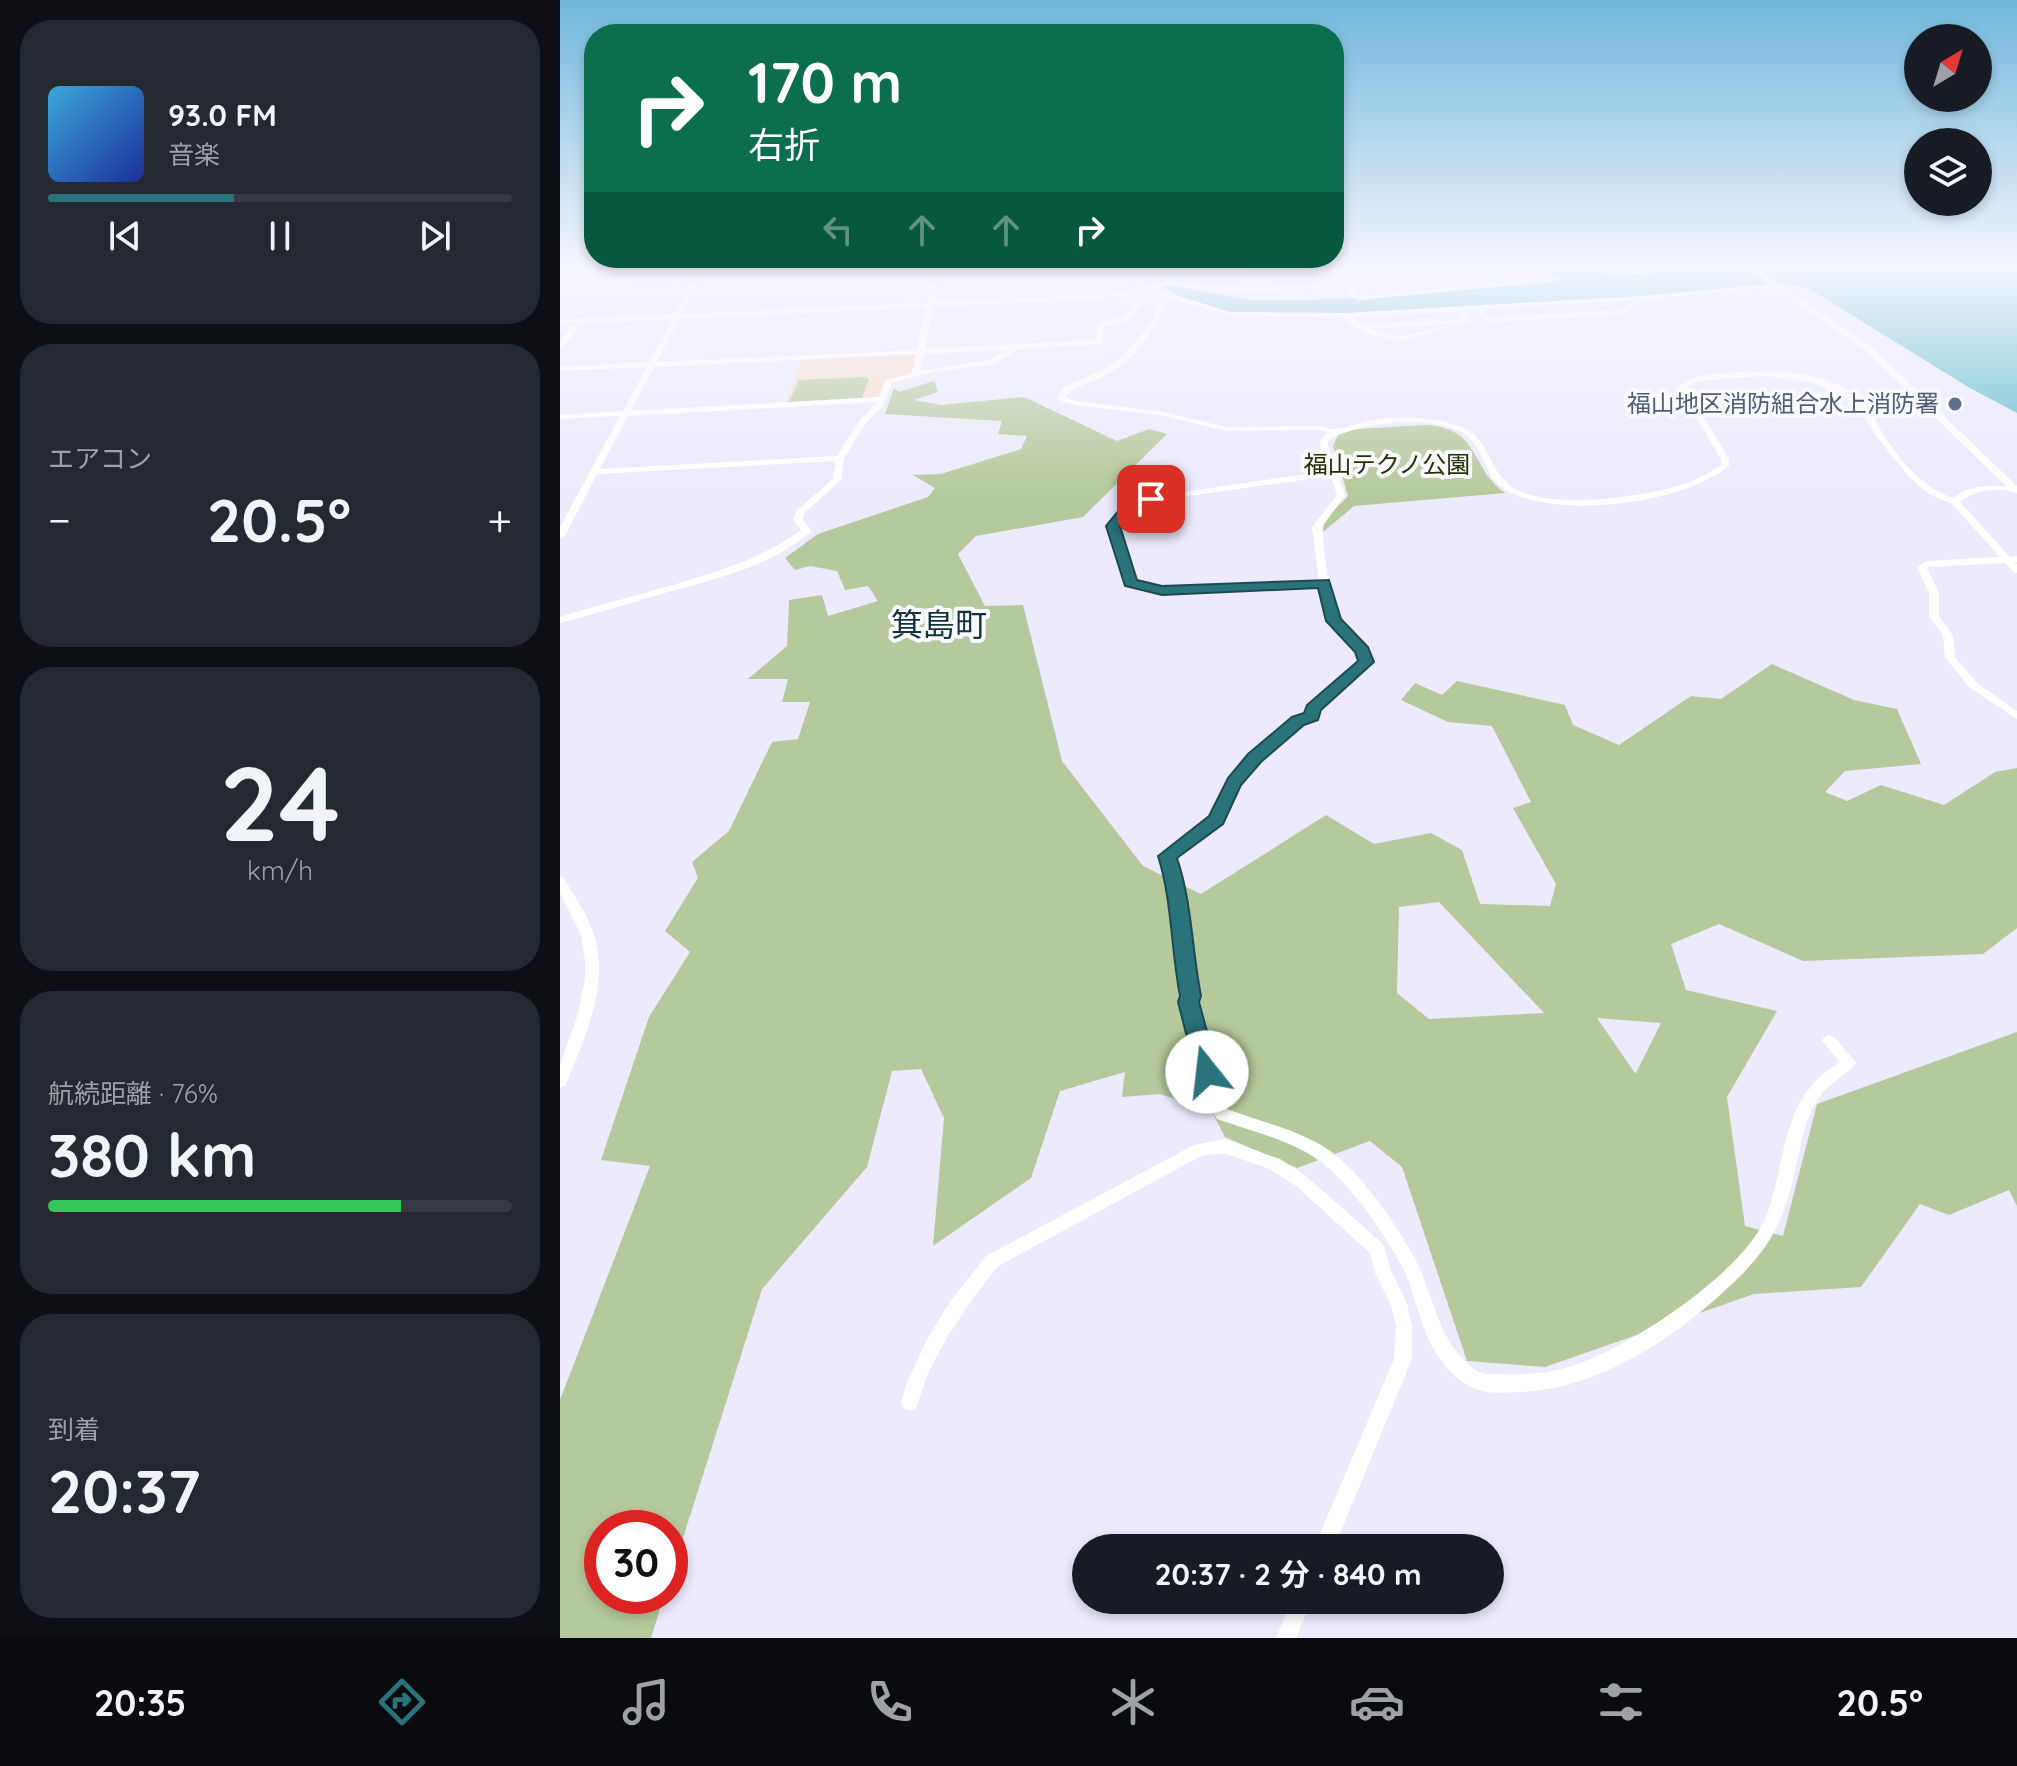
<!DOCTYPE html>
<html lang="ja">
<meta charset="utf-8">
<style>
body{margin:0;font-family:Quicksand,"Noto Sans JP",sans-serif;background:#242831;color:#f1f3f6;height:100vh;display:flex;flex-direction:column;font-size:30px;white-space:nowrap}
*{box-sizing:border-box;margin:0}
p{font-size:26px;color:#9ea1a6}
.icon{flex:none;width:44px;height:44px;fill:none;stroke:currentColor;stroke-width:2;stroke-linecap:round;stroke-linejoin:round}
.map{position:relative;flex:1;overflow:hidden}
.sheet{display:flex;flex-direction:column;gap:20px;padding:20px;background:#0d0f14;width:560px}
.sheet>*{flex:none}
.top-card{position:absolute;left:24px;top:24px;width:760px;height:244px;border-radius:32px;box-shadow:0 4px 12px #0003;background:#0b6e4f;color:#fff;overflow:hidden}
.needle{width:52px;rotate:38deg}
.fabs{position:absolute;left:1344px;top:24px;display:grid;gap:16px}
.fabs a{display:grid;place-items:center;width:88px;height:88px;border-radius:50%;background:#171b24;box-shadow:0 4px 12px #0003;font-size:40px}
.speed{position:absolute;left:24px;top:1510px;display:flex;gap:16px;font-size:40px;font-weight:700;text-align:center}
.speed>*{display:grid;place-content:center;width:104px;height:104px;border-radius:50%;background:#171b24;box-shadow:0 4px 12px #0003;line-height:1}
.speed .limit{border:12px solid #d22;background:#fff;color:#111}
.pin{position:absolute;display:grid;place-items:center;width:68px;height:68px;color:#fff;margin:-34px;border-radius:16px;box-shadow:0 4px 12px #0006}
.me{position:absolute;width:88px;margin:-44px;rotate:344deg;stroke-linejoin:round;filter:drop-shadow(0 0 6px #0008)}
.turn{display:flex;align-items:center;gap:28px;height:168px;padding:0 32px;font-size:36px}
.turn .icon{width:104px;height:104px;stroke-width:2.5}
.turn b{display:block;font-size:56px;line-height:68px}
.lanes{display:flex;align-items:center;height:76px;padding:0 32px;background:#0003;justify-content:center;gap:40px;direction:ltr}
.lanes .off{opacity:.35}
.big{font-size:60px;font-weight:700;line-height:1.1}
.sheet .card{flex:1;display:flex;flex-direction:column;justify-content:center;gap:12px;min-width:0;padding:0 28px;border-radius:32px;background:#242831}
.sheet .dial{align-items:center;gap:0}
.dial b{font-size:104px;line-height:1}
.song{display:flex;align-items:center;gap:24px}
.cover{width:96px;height:96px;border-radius:12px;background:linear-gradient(135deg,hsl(200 70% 55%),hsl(230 70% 35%))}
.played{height:8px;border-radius:4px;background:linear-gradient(90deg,#2a737b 40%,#363941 40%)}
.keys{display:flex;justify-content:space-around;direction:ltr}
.heat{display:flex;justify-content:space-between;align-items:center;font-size:44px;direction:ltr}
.charge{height:12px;border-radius:6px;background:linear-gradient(90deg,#34c759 76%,#363941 0)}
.trip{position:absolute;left:512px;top:1534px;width:432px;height:80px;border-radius:40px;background:#171b24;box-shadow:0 4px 12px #0003;font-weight:700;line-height:80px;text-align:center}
.tab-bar{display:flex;height:128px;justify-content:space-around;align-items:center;background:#090b0e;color:#9ea1a6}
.tab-bar .icon{width:56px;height:56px}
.tab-bar .on{color:#2a737b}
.tab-bar b{font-size:36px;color:#f1f3f6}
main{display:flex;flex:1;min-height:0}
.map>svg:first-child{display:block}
</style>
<main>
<section class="sheet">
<div class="card">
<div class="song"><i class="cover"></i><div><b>93.0 FM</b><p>音楽</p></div></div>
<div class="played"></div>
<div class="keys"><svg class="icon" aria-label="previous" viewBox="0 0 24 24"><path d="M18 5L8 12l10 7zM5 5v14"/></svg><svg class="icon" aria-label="pause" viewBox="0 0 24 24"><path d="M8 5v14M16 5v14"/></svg><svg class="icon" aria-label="next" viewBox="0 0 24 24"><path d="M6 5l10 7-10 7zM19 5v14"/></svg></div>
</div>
<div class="card"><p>エアコン</p>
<div class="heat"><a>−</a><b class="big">20.5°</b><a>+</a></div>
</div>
<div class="card dial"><b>24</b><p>km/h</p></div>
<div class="card"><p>航続距離 · 76%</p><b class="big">380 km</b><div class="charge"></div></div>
<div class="card"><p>到着</p><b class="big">20:37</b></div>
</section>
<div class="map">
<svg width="1457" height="1638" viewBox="0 0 1457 1638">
<rect width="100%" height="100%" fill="#eceafc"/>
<!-- education -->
<polygon fill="#f4ddd1" points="357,352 354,373 324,382 318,398 226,404 242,357"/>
<!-- green -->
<g fill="#b6c99c" fill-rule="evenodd">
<polygon points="656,265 810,265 761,268 732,275"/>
<polygon points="304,377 309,379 302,398 229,402 239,380"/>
<path d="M374 381 378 392 354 400 381 405 464 397 557 441 589 429 607 434 523 517 416 536 398 554 425 606 463 605 502 761 583 866 641 894 766 815 814 844 871 833 902 850 920 904 990 906 996 884 953 808 971 802 932 726 888 722 841 700 855 683 882 695 897 681 1005 705 1013 725 1059 745 1131 696 1161 699 1212 664 1294 700 1337 709 1361 764 1285 771 1265 792 1287 801 1321 785 1384 805 1435 772 1457 768V928L1423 954 1243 961 1159 924 1111 944 1126 990 1217 1011 1167 1097 1185 1226 1223 1236 1257 1104 1457 1032V1206L1449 1190 1389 1215 1360 1204 1301 1287 1194 1294 985 1367 907 1361 842 1167 810 1141 737 1168 665 1137 652 1112 600 1094 562 1097 565 1072 500 1091 471 1178 373 1246 384 1118 361 1069 332 1071 307 1167 202 1289 110 1579V1528H42V1596H104L91 1638H0V1400L90 1166 41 1160 89 1017 130 952 105 931 138 878 132 862 169 831 212 742 238 739 250 702H222L228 679H188L227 646 229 600 262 595 268 616 318 601 308 586 285 590 277 571 250 566 235 570 225 558 258 534 368 497 375 488 353 475 381 474 461 449 467 436 438 434 442 421 325 414 334 388 339 392ZM879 902 984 1013 869 1019 837 993 839 907ZM1037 1018 1101 1023 1076 1073H1075Z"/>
<path d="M867 425C921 429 909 467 945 493L794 506 763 532 764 520 788 496 773 446 778 435 795 429Z"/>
</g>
<!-- water -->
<path fill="#5cbbca" d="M971 265H1016L1032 271 1065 275 1171 265H1457V413L1410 388 1248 288 1224 283 1088 296 781 314 666 313 608 296 613 292 603 287C613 282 673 300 693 300 795 302 897 290 999 281L1000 277Z"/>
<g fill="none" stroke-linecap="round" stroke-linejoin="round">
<!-- minor -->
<g fill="#fff" fill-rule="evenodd">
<path d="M142 265H148L122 314 367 303 375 265H381L374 302 535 295 588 289 552 274 510 265C539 265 567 272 592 287L602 281 591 265H598L608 280C667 291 728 290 787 280 807 277 828 265 847 265L823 276 794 283 795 295 799 296 987 278 966 267 822 281 819 279 822 277 943 265H973L998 279 995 281 799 300 790 297 788 284C738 292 689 294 639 290 623 288 612 282 597 289L670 312 785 313 1081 296 1209 284 1183 265H1191L1312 347 1457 486V494C1442 486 1413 490 1400 502L1450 557 1457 556V562H1455L1457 564V573L1454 572 1445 563 1369 567 1367 568 1379 593V616L1393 636 1395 657 1417 683 1457 711V719L1409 687 1385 657 1383 636 1369 616V593L1357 568 1366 561 1440 557 1392 504 1369 494 1349 477 1316 436 1299 408 1283 395 1254 383 1207 376 1147 380 1136 382 1126 388 1169 459V466C1124 504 999 519 947 491 926 480 925 452 908 437 881 413 796 421 768 441L770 464 764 470 779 477 785 495 762 527C764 549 769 606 781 622 793 638 806 640 811 662L757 709 756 718 742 723 698 761 679 785 660 822 614 857 621 880 628 950 638 996 636 1002 661 1101 667 1109C704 1123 749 1132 779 1158 807 1182 835 1223 853 1255 873 1291 875 1333 907 1363 913 1369 919 1373 927 1374 956 1375 984 1375 1012 1366 1069 1348 1183 1273 1206 1217 1222 1176 1222 1119 1252 1085 1259 1076 1270 1069 1280 1062L1262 1041 1264 1037 1269 1035 1274 1037 1296 1062 1294 1066C1282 1077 1267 1085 1258 1099 1245 1118 1241 1144 1236 1167 1224 1219 1213 1245 1174 1282 1117 1337 1039 1390 958 1392 944 1393 928 1394 916 1389 900 1383 885 1368 876 1353 862 1331 857 1304 848 1280 837 1250 792 1187 767 1167 737 1141 693 1132 657 1119L649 1107 622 1002 624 996 614 950 609 880 601 856 651 816 670 780 690 755 734 719 747 714 748 706 801 661 798 651 769 621 760 586 602 594 567 585 565 583 548 526 565 505 588 497 747 474 762 463 760 440 768 433 760 430 667 431 599 415 514 405 498 400 497 398 504 387 547 368 566 353 593 320 602 295 593 293 566 321 545 326 541 344 459 349 434 364 373 372 332 383 323 406 306 423 284 458 281 480 244 513 243 519 251 531C216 565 154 579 108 592 72 603 36 613 0 623V617C48 602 97 591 145 575 179 564 212 552 241 530L233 519 237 510 273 479 275 461 37 474 5 536 0 539V527L60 416 0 419V415L63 411 87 367 0 371V367L89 362 113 319 0 324V320L115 314 132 282 0 288V284L135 278ZM1214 287 1306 351 1446 486C1428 486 1408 485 1393 498 1363 488 1338 458 1322 432 1316 423 1313 413 1306 405 1278 373 1222 369 1183 372 1162 374 1135 372 1118 387L1161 459V465C1147 474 1133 481 1117 486 1077 498 976 513 945 481 924 459 928 433 893 424 867 416 835 416 808 421 799 423 781 430 773 429 769 429 765 427 761 426L667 427 599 411 515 401 506 397 510 391C523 385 538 380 551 372 578 357 597 326 608 297L669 316 783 317 797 329H802V332L837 341 888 328 884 326 837 337 808 329 908 323 912 321 906 310H917L925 322H928L1064 314 1083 300ZM585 294 560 317 539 323 535 340 365 349 373 307 535 299ZM1074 300 1062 310 930 318 924 309ZM366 307 357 350 97 362 120 319ZM899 311 903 319 802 325 792 317ZM447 350 429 360 360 371 364 354ZM356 354 352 373 326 380 319 397 71 411 94 367ZM317 402 300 420 277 456 40 469 68 416ZM759 474 772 480 777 495 752 527 759 580 602 588 574 581 558 526 571 509 593 501 750 479Z"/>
<polygon points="1018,265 1033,265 1062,271 1131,265 1162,265 1062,275"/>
<polygon points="11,325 18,327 3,349 0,349 0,342"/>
<path d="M0 876 4 878C14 896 27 913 33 932 51 982 25 1037 7 1082L5 1086 0 1088V1064L18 1014 25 979V961L21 935 0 893Z"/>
<polygon points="664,1139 720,1159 746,1176 823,1244 831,1271 847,1303 852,1327 852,1359 774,1548 754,1548 834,1359 836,1327 831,1305 815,1273 810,1253 736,1186 710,1169 664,1153 641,1156 438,1266 414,1297 389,1334 369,1371 356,1408 350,1411 344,1408 341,1402 346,1385 366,1341 389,1303 426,1256 634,1145"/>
<polygon points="732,1600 752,1600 736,1638 716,1638"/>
</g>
</g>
<!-- sky -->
<linearGradient id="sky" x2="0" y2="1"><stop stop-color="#70b7dc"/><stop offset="0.54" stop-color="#f6f6fe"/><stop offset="1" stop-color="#f6f6fe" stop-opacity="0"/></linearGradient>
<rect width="1457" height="495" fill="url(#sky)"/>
<!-- route -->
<path fill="#2a737b" stroke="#1b4b50" stroke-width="2" d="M591 495 596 496V502L573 510 560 526 577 580 602 586 769 580 781 619 808 647 814 662 761 710 758 720 744 725 701 762 681 785 663 824 617 858C632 902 632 951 641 996L639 1002 658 1072 655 1079H640L636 1072 618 1002 620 996C611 950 612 900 598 856L649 816 668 778 688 754 732 717 744 713 747 705 798 661 795 652 766 621 758 588 602 595 565 586 546 526 564 504Z"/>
<!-- markers -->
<circle fill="#5c6f8a" stroke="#f9f9fe" stroke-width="3" cx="1395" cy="404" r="8"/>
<g text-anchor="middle" stroke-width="8" stroke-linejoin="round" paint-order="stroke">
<!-- far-service labels -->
<g font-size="24" fill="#4e5e75" stroke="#f9f9fe" text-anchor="end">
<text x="1379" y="412">福山地区消防組合水上消防署</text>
</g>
<!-- far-park labels -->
<g font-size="24" fill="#223101" stroke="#f9f9fe">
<text x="827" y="473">福山テクノ公園</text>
</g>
<!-- quarter labels -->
<g font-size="32" fill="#103337" stroke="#f9f9fe">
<text x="379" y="636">箕島町</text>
</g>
</g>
</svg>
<div class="fabs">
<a><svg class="needle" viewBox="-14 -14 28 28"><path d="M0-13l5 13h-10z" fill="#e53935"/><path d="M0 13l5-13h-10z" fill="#9ea1a6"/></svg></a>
<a><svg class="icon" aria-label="layers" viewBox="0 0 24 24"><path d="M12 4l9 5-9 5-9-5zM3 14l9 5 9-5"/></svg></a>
</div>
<div class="speed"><div class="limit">30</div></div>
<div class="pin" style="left:591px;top:499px;background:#d93025"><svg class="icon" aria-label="arrive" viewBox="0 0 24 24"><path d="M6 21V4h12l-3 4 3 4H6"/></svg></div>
<svg class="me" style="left:647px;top:1072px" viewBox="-20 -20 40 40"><circle r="19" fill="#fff"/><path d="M0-13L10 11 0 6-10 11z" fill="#2a737b"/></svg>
<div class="trip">20:37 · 2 分 · 840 m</div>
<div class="top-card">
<div class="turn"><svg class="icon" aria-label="right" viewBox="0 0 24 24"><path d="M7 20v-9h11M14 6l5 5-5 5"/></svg><div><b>170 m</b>右折</div></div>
<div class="lanes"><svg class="icon off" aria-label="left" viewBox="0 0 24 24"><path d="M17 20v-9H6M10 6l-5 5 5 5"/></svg><svg class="icon off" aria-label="ahead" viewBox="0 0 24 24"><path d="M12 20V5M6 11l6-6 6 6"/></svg><svg class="icon off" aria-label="ahead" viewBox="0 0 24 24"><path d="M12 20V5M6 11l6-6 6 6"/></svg><svg class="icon" aria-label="right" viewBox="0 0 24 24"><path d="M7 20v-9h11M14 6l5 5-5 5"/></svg></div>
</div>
</div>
</main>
<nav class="tab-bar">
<b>20:35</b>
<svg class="icon on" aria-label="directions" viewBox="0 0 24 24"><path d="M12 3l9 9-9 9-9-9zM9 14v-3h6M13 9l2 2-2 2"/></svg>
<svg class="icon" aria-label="music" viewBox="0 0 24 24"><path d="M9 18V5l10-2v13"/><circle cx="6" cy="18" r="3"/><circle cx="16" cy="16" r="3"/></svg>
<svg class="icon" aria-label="phone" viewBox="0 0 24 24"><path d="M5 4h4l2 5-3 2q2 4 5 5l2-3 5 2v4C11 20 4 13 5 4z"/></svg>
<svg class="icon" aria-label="climate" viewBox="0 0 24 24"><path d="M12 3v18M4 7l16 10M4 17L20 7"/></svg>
<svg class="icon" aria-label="car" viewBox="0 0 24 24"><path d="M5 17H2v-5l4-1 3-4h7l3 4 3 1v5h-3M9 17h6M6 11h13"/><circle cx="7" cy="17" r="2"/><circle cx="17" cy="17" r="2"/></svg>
<svg class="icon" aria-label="filters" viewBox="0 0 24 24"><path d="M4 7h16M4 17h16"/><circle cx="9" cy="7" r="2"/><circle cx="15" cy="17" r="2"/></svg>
<b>20.5°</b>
</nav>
